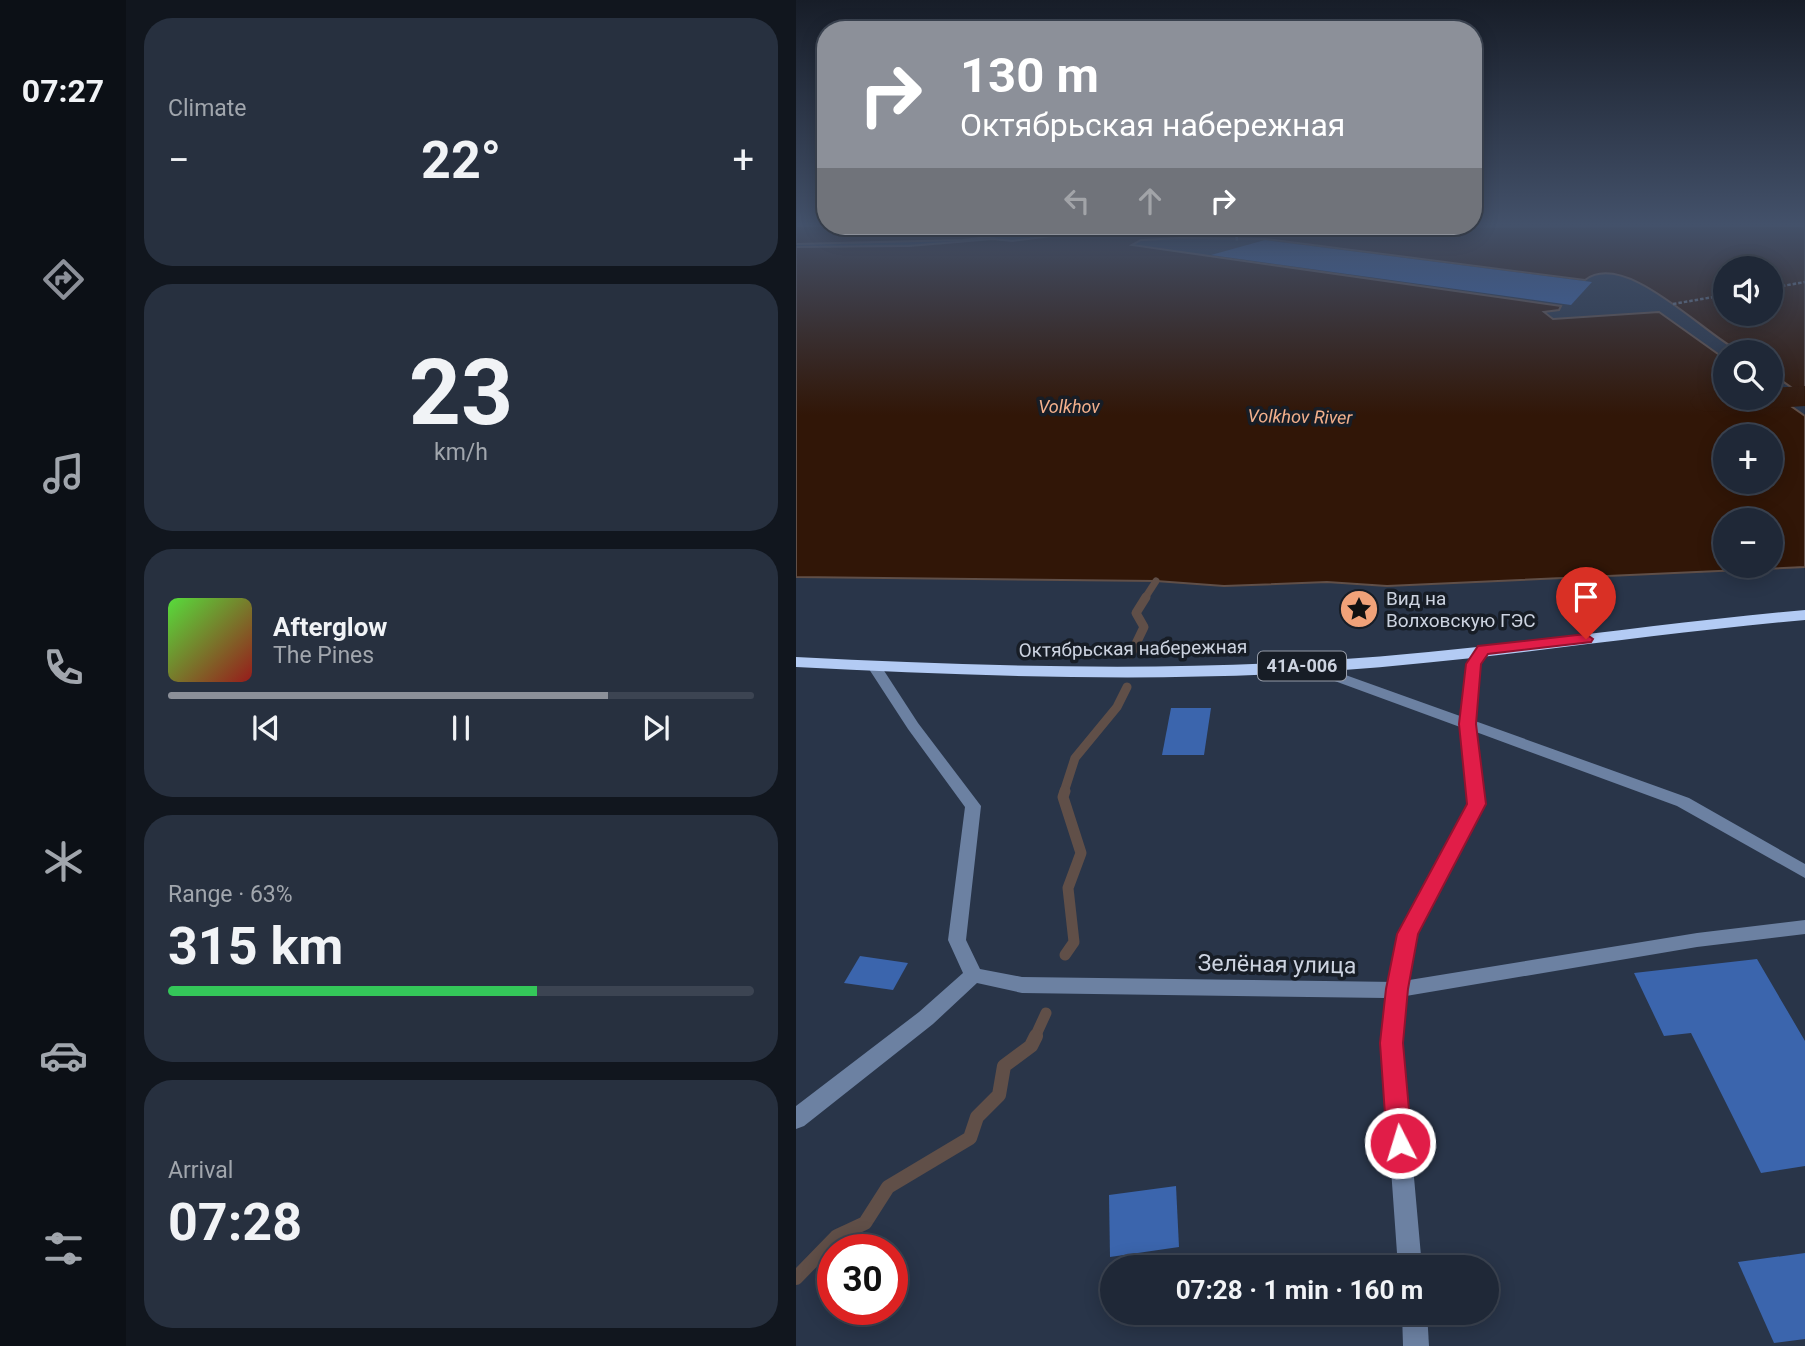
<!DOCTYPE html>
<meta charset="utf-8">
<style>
body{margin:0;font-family:Roboto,sans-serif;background:#27303f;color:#f1f3f6;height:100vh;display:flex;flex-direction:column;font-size:26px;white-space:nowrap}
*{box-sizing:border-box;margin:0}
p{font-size:23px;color:#a1a6ad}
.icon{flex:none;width:38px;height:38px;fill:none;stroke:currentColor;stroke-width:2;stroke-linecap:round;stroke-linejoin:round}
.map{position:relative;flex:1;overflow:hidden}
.sheet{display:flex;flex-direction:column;gap:18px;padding:18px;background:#11161e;width:670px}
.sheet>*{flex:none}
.hud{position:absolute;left:21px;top:21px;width:665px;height:214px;border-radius:28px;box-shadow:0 4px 18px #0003,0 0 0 2px #3c4452;background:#8c9099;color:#fff;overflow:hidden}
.tools{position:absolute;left:917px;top:256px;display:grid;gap:14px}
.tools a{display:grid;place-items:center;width:70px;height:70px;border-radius:50%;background:#1f2837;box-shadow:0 4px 18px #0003,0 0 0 2px #3c4452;font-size:35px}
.speed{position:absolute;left:21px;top:1234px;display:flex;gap:14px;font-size:35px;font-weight:700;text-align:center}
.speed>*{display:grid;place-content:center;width:91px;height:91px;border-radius:50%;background:#1f2837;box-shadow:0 4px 18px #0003,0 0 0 2px #3c4452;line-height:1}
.speed .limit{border:10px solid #d22;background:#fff;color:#111}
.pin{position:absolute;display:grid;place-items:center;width:60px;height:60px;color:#fff;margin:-72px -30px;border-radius:50% 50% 50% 0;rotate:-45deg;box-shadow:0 0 7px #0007}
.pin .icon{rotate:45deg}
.me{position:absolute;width:77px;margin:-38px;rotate:355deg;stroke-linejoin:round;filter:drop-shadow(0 0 5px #0008)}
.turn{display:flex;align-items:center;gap:24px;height:147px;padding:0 28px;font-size:32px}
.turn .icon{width:91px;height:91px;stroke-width:2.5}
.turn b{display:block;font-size:49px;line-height:60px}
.lanes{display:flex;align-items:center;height:66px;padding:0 28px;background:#0003;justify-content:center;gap:35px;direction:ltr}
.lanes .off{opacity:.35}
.big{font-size:52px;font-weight:700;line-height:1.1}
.sheet .card{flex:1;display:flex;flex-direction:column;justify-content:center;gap:10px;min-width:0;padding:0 24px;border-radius:28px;background:#27303f}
.sheet .dial{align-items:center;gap:0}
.dial b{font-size:91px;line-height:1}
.song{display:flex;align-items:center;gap:21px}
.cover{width:84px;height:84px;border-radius:10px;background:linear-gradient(135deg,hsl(110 70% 55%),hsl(0 70% 35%))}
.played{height:7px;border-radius:4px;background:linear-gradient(90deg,#8c9099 75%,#3c4452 75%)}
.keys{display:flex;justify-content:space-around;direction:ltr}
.heat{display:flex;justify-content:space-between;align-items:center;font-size:38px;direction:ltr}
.charge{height:10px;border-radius:5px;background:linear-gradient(90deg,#34c759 63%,#3c4452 0)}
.trip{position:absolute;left:304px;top:1255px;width:399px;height:70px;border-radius:35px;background:#1f2837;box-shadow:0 4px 18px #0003,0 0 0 2px #3c4452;font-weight:700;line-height:70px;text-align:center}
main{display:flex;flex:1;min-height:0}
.tab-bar{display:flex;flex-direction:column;width:126px;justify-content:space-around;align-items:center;background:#0c1016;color:#a1a6ad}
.tab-bar .icon{width:49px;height:49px}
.tab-bar .current{color:#8c9099}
.tab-bar b{font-size:32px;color:#f1f3f6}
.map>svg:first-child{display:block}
</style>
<main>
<nav class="tab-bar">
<b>07:27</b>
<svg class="icon current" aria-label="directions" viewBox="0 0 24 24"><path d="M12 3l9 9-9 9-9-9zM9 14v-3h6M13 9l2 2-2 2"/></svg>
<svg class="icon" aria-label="music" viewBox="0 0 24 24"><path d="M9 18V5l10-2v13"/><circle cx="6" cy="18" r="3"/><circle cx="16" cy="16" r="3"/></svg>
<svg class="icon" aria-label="phone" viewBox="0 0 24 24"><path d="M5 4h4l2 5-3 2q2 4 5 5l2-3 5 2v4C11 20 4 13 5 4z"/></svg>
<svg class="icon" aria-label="climate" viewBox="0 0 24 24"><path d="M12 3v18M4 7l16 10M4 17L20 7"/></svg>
<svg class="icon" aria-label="car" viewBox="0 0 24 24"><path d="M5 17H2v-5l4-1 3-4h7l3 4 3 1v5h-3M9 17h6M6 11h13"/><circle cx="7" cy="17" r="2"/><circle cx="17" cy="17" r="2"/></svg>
<svg class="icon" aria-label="filters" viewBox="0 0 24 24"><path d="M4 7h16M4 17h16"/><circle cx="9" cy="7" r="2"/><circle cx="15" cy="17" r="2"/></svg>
</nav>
<section class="sheet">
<div class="card"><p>Climate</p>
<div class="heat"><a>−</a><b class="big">22°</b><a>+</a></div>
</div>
<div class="card dial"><b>23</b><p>km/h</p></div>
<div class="card">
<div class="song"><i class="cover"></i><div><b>Afterglow</b><p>The Pines</p></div></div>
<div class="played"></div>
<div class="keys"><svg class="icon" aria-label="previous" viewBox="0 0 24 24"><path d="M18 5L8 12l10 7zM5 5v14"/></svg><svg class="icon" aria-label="pause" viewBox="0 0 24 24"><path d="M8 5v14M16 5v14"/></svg><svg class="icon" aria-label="next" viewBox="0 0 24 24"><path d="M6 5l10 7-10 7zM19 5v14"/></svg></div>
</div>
<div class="card"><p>Range · 63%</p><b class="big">315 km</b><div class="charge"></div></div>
<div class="card"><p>Arrival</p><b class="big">07:28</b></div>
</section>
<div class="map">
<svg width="1009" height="1346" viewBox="0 0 1009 1346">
<rect width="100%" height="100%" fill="#293549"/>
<!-- water -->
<g fill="#311607" stroke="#604f48" stroke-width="2" fill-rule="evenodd">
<polygon points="0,226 285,226 167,240 0,244"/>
<path d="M1009 226V397L975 373V352C965 352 951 354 943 351 908 334 829 249 789 280L471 239 383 238 345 240 336 245 765 306 763 310 748 312 757 319 863 312 929 359V397H975V392L1009 416V567L591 586 531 582 428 586 360 581 0 577V247L113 246 197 239 216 241 295 231 432 227ZM929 268H975V313H929ZM929 436H975V481H929ZM929 520H975V565H929Z"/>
</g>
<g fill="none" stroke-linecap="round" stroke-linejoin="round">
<!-- stream-far3 -->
<polyline stroke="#604f48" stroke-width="7" points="349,598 360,581"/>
<!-- stream-far2 -->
<g stroke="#604f48" stroke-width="9">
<polyline points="335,654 348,627 340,613 350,597"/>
<polyline points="268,792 279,758 321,707 331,687"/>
</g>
<!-- stream-far1 -->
<g stroke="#604f48" stroke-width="11">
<polyline points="269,791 267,797 285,853 272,888 278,942 269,955"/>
<polyline points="239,1037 250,1013"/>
</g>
<!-- stream -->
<polyline stroke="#604f48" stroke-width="14" points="0,1278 41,1236 69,1223 92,1187 174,1138 181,1117 203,1095 208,1066 235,1046 240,1036"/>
<!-- river -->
<polygon fill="#311607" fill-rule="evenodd" points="1009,386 1009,406 911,412 899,409 894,402 899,395 929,390 929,397 975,397 975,388"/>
</g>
<!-- building -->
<g fill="#3b65ad">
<polygon points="469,240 796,282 775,305 415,255"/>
<polygon points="375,708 415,708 408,755 366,755"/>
<polygon points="64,956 112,963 97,990 48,983"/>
<polygon points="961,959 1009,1041 1009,1166 965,1173 895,1033 868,1036 838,973"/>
<polygon points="380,1186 383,1247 314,1257 313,1195"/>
<polygon points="1009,1253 1009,1339 978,1343 942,1262"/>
</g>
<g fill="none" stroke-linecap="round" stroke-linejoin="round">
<!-- path -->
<g stroke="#677182" stroke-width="2.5" stroke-dasharray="3.5 2" stroke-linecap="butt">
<polyline points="440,226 441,242"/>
<polyline points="975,288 1009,282"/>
<polyline points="877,304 929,295"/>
</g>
<!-- lane -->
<polygon fill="#6c81a2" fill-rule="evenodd" points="687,646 694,650 684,664 679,721 893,798 1009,864 1009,878 881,806 680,732 689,805 621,934 611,990 608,996 601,998 594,996 591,990 603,934 673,805 664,727 506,669 504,666 506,663 516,663 664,716 670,664 682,647"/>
<!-- street -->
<g fill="#6c81a2" fill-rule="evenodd">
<polygon points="78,662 83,663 122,723 185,806 170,940 184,969 226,977 601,982 901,933 1009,920 1009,934 901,947 610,996 606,1043 626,1267 602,1267 586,1043 590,998 226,993 181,983 137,1024 8,1126 0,1129 0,1106 123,1012 167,973 152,940 169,807 112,729 71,666"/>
<polygon points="606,1312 631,1312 633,1346 607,1346"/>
</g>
<!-- primary -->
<path fill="#b3cbf4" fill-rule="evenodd" d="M1009 610V620C850 634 693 660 535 671 357 683 178 676 0 667V657C178 666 357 672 535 660 693 650 850 624 1009 610Z"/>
</g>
<!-- sky -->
<linearGradient id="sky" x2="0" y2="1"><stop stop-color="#171d28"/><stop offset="0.54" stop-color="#43516a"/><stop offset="1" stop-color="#43516a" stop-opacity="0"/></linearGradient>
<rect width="1009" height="415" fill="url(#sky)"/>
<!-- route -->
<polygon fill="#e11d48" stroke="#92132f" stroke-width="2" points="790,634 797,639 795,642 692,654 685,664 680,724 690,804 622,934 612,989 607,1043 616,1143 613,1151 604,1154 595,1151 591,1143 584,1043 590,989 601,934 671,804 663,724 670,664 682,646"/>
<!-- icons -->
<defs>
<g id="sight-disc" transform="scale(2.0125)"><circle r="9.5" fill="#f0a279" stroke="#171d26"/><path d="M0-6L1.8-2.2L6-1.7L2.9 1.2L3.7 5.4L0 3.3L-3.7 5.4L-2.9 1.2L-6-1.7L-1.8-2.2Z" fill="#111"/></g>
</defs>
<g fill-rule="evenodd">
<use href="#sight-disc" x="563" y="609"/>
</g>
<g text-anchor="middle" stroke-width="7" stroke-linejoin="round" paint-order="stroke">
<!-- far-water labels -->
<g font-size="18" font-style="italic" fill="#f3b08c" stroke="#171d26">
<text x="273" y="413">Volkhov</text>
<text transform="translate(504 417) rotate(1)" y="6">Volkhov River</text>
</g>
<!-- shield labels -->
<rect fill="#171d26" stroke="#969ca8" stroke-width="2" x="462" y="651.5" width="88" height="29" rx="5"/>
<g font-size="18" font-weight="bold" fill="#ccd3e0">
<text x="506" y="672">41А-006</text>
</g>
<!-- poi labels -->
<g font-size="19" fill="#ccd3e0" stroke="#171d26" text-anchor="start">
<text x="590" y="605">Вид на<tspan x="590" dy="22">Волховскую ГЭС</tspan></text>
</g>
<!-- street labels -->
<g font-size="19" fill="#ccd3e0" stroke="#171d26">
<text transform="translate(337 648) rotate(-1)" y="7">Октябрьская набережная</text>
</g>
<!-- near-street labels -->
<g font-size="23" fill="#ccd3e0" stroke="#171d26">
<text transform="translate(481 964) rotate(1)" y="8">Зелёная улица</text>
</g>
</g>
</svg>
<div class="tools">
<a><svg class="icon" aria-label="sound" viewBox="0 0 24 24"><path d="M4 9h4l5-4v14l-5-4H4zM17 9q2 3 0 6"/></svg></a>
<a><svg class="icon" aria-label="search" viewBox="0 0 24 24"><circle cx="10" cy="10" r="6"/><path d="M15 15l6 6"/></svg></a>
<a>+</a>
<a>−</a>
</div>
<div class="speed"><div class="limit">30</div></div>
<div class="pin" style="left:790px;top:639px;background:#d93025"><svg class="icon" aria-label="arrive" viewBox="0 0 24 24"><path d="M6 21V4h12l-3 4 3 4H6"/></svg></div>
<svg class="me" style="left:604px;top:1143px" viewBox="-20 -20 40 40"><circle r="17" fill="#e11d48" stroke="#fff" stroke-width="3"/><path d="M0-11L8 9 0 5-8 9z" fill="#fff"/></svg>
<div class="trip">07:28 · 1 min · 160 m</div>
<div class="hud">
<div class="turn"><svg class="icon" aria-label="right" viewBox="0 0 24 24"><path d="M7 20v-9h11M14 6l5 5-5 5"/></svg><div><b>130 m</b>Октябрьская набережная</div></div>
<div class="lanes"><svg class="icon off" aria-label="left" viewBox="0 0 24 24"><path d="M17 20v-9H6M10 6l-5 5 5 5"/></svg><svg class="icon off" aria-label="ahead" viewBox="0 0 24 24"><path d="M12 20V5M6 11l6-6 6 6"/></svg><svg class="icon" aria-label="right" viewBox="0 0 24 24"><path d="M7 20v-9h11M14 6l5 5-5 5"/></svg></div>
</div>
</div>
</main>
